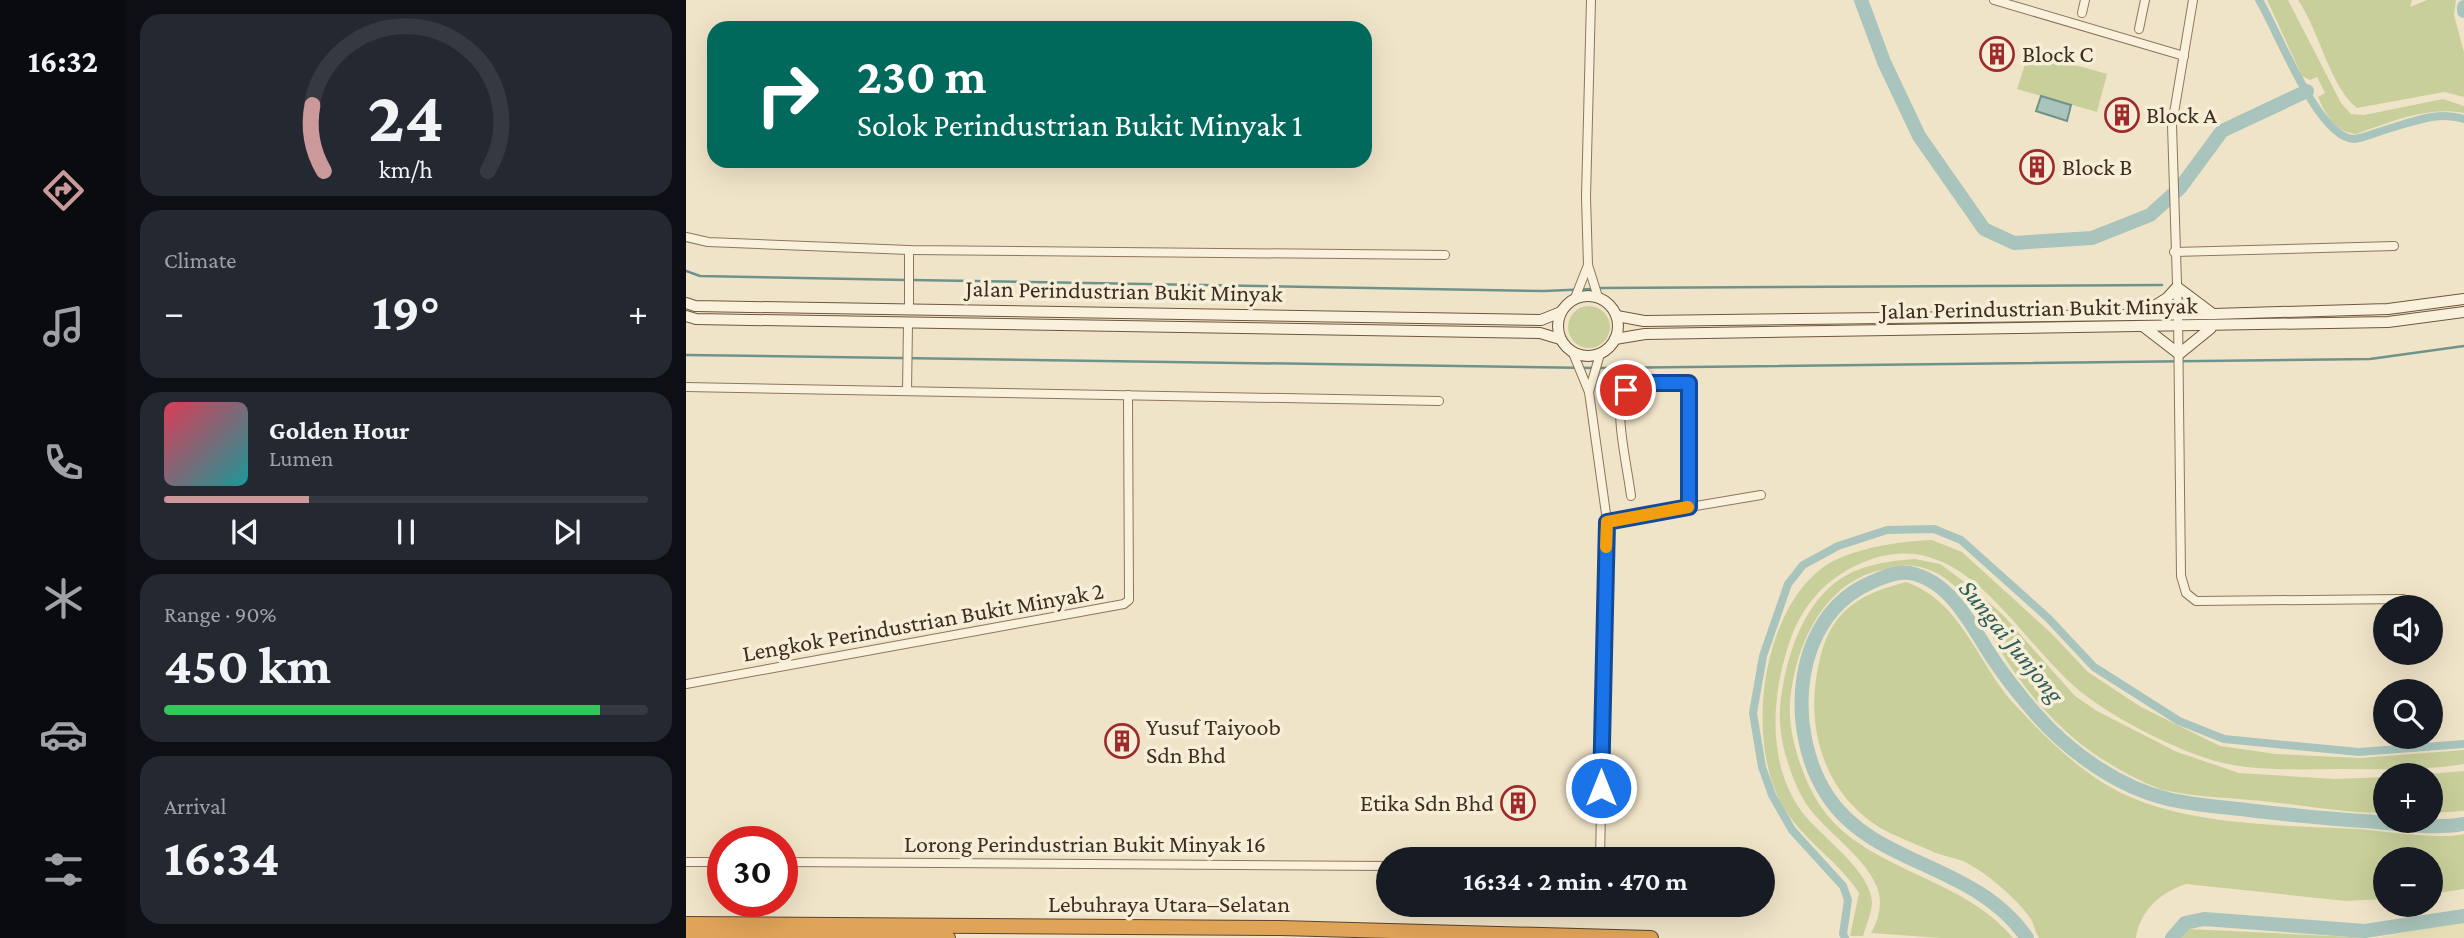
<!DOCTYPE html>
<meta charset="utf-8">
<style>
body{margin:0;font-family:"Crimson Pro",serif;background:#242831;color:#f1f3f6;height:100vh;display:flex;flex-direction:column;font-size:26px;white-space:nowrap}
*{box-sizing:border-box;margin:0}
p{font-size:23px;color:#9ea1a6}
.icon{flex:none;width:38px;height:38px;fill:none;stroke:currentColor;stroke-width:2;stroke-linecap:round;stroke-linejoin:round}
.map{position:relative;flex:1;overflow:hidden}
.drawer{display:flex;flex-direction:column;gap:14px;padding:14px;background:#0d0f14;width:560px}
.drawer>*{flex:none}
.guide{position:absolute;left:21px;top:21px;width:665px;height:147px;border-radius:21px;box-shadow:0 7px 28px #0002;background:#00695c;color:#fff;overflow:hidden}
.buttons{position:absolute;left:1687px;top:595px;display:grid;gap:14px}
.buttons a{display:grid;place-items:center;width:70px;height:70px;border-radius:50%;background:#171b24;box-shadow:0 7px 28px #0002;font-size:35px}
.speed{position:absolute;left:21px;top:826px;display:flex;gap:14px;font-size:35px;font-weight:700;text-align:center}
.speed>*{display:grid;place-content:center;width:91px;height:91px;border-radius:50%;background:#171b24;box-shadow:0 7px 28px #0002;line-height:1}
.speed .limit{border:10px solid #d22;background:#fff;color:#111}
.pin{position:absolute;display:grid;place-items:center;width:60px;height:60px;color:#fff;margin:-30px;border:4px solid #fff;border-radius:50%;box-shadow:0 2px 7px #0007}
.me{position:absolute;width:77px;margin:-38px;rotate:0deg;stroke-linejoin:round;filter:drop-shadow(0 0 5px #0008)}
.turn{display:flex;align-items:center;gap:24px;height:147px;padding:0 35px;font-size:32px}
.turn .icon{width:91px;height:91px;stroke-width:2.5}
.turn b{display:block;font-size:49px;line-height:60px}
.big{font-size:52px;font-weight:700;line-height:1.1}
.drawer .tile{flex:1;display:flex;flex-direction:column;justify-content:center;gap:10px;min-width:0;padding:0 24px;border-radius:21px;background:#242831}
.drawer .dial{align-items:center;gap:0}
.dial svg{height:182px;overflow:visible;fill:none;stroke:#363941;stroke-width:7;stroke-linecap:round;text-anchor:middle}
.dial text{fill:#f1f3f6;stroke:none}
.song{display:flex;align-items:center;gap:21px}
.cover{width:84px;height:84px;border-radius:10px;background:linear-gradient(135deg,hsl(350 70% 55%),hsl(180 70% 35%))}
.played{height:7px;border-radius:4px;background:linear-gradient(90deg,#cc999b 30%,#363941 30%)}
.keys{display:flex;justify-content:space-around;direction:ltr}
.heat{display:flex;justify-content:space-between;align-items:center;font-size:38px;direction:ltr}
.charge{height:10px;border-radius:5px;background:linear-gradient(90deg,#34c759 90%,#363941 0)}
.trip{position:absolute;left:690px;top:847px;width:399px;height:70px;border-radius:35px;background:#171b24;box-shadow:0 7px 28px #0002;font-weight:700;line-height:70px;text-align:center}
main{display:flex;flex:1;min-height:0}
.tabs{display:flex;flex-direction:column;width:126px;justify-content:space-around;align-items:center;background:#090b0e;color:#9ea1a6}
.tabs .icon{width:49px;height:49px}
.tabs .selected{color:#cc999b}
.tabs b{font-size:32px;color:#f1f3f6}
.map>svg:first-child{display:block}
</style>
<main>
<nav class="tabs">
<b>16:32</b>
<svg class="icon selected" aria-label="directions" viewBox="0 0 24 24"><path d="M12 3l9 9-9 9-9-9zM9 14v-3h6M13 9l2 2-2 2"/></svg>
<svg class="icon" aria-label="music" viewBox="0 0 24 24"><path d="M9 18V5l10-2v13"/><circle cx="6" cy="18" r="3"/><circle cx="16" cy="16" r="3"/></svg>
<svg class="icon" aria-label="phone" viewBox="0 0 24 24"><path d="M5 4h4l2 5-3 2q2 4 5 5l2-3 5 2v4C11 20 4 13 5 4z"/></svg>
<svg class="icon" aria-label="climate" viewBox="0 0 24 24"><path d="M12 3v18M4 7l16 10M4 17L20 7"/></svg>
<svg class="icon" aria-label="car" viewBox="0 0 24 24"><path d="M5 17H2v-5l4-1 3-4h7l3 4 3 1v5h-3M9 17h6M6 11h13"/><circle cx="7" cy="17" r="2"/><circle cx="17" cy="17" r="2"/></svg>
<svg class="icon" aria-label="filters" viewBox="0 0 24 24"><path d="M4 7h16M4 17h16"/><circle cx="9" cy="7" r="2"/><circle cx="15" cy="17" r="2"/></svg>
</nav>
<section class="drawer">
<div class="tile dial"><svg viewBox="0 0 100 80">
<path d="M14 69A42 42 0 1 1 86 69"/>
<path d="M14 69A42 42 0 0 1 9 40" stroke="#cc999b"/>
<text x="50" y="56" font-size="32" font-weight="700">24</text>
<text x="50" y="72" font-size="11">km/h</text>
</svg></div>
<div class="tile"><p>Climate</p>
<div class="heat"><a>−</a><b class="big">19°</b><a>+</a></div>
</div>
<div class="tile">
<div class="song"><i class="cover"></i><div><b>Golden Hour</b><p>Lumen</p></div></div>
<div class="played"></div>
<div class="keys"><svg class="icon" aria-label="previous" viewBox="0 0 24 24"><path d="M18 5L8 12l10 7zM5 5v14"/></svg><svg class="icon" aria-label="pause" viewBox="0 0 24 24"><path d="M8 5v14M16 5v14"/></svg><svg class="icon" aria-label="next" viewBox="0 0 24 24"><path d="M6 5l10 7-10 7zM19 5v14"/></svg></div>
</div>
<div class="tile"><p>Range · 90%</p><b class="big">450 km</b><div class="charge"></div></div>
<div class="tile"><p>Arrival</p><b class="big">16:34</b></div>
</section>
<div class="map">
<svg width="1778" height="938" viewBox="0 0 1778 938">
<rect width="100%" height="100%" fill="#f0e4c8"/>
<!-- farmland -->
<polygon fill="#e6deb5" points="1778,922 1778,938 1689,938"/>
<!-- green -->
<g fill="#c9cf9b">
<path d="M1581 0H1602L1655 103 1665 114 1678 115 1757 99 1778 106V113C1741 106 1705 122 1670 134 1649 132 1640 115 1632 97L1639 93 1631 77 1624 80 1616 76Z"/>
<path d="M1612 0H1726L1724 7 1741 0H1770L1768 15 1778 52V97L1758 92 1671 108C1644 87 1633 30 1612 0Z"/>
<polygon points="1343,52 1421,74 1411,112 1331,89"/>
<circle cx="903" cy="327" r="21"/>
<path d="M1246 540 1276 552 1366 634 1402 672 1455 707 1534 746 1590 754 1674 758 1778 750V764C1737 771 1696 769 1655 769 1607 769 1557 773 1511 755 1473 741 1419 713 1389 687 1326 632 1271 515 1169 566 1134 583 1112 612 1101 650 1085 701 1082 766 1116 812 1134 836 1187 872 1186 904 1185 914 1180 926 1177 936H1164L1173 893C1150 858 1113 838 1094 801 1060 735 1076 610 1139 566 1166 548 1214 541 1246 540Z"/>
<path d="M1229 559 1254 564 1288 589 1317 615 1389 696 1411 711 1491 752 1553 773 1650 779 1699 777V813C1659 813 1617 805 1576 801 1545 798 1512 797 1482 791 1461 786 1434 770 1416 759 1384 739 1353 707 1332 677 1304 639 1281 573 1228 566 1219 564 1208 568 1200 569 1137 580 1108 647 1104 705 1102 732 1115 773 1129 797 1170 871 1274 873 1327 938H1254L1185 933C1193 919 1197 903 1191 887 1176 851 1135 831 1116 797 1103 773 1092 736 1094 709 1097 669 1112 615 1144 587 1167 566 1199 561 1229 559Z"/>
<path d="M1220 582C1277 602 1292 666 1331 707 1363 741 1399 777 1442 796 1509 826 1599 825 1672 829 1697 831 1757 840 1778 834V889L1745 894V859H1699V899L1660 901 1500 884C1475 892 1454 910 1450 938H1353C1349 932 1348 924 1345 919 1330 898 1303 875 1281 863 1272 858 1260 857 1250 853 1235 847 1220 840 1206 834 1141 803 1117 731 1133 663 1144 611 1171 595 1220 582Z"/>
<polygon points="1778,771 1778,811 1745,813 1745,775 1731,775"/>
<polygon points="1502,929 1687,938 1495,938"/>
</g>
<!-- water -->
<polygon fill="#a9c4bc" stroke="#6f938a" stroke-width="2" points="1355,96 1385,105 1381,121 1350,111"/>
<g fill="none" stroke-linecap="round" stroke-linejoin="round">
<!-- stream -->
<g stroke="#6f938a" stroke-width="2.5">
<polyline points="0,271 14,276 220,280"/>
<polyline points="226,280 858,291 905,289"/>
<polyline points="912,288 1476,285"/>
<polyline points="0,355 907,368"/>
<polyline points="913,368 1684,359 1778,346"/>
</g>
<!-- canal -->
<g stroke="#a9c4bc" stroke-width="8">
<path d="M1573 0C1591 29 1632 139 1668 139 1679 138 1694 131 1705 128 1729 121 1752 111 1778 119"/>
<polyline points="1159,938 1157,934 1162,900 1157,886 1106,830 1086,795 1076,767 1067,713 1077,656 1102,584 1117,565 1152,546 1201,530 1248,529 1275,540 1362,618 1408,667 1493,721 1538,739 1673,752 1778,744"/>
</g>
<!-- river -->
<g stroke="#a9c4bc" stroke-width="14">
<polyline points="1175,0 1198,62 1233,136 1298,229 1328,243 1406,238 1464,215 1494,188 1536,131 1621,91"/>
<polyline points="1778,7 1778,11"/>
<path d="M1341 938C1289 862 1187 867 1141 795 1099 730 1106 617 1184 583 1196 577 1210 571 1224 573 1269 582 1288 633 1312 666 1323 682 1336 698 1349 713 1382 751 1431 787 1482 799 1511 806 1541 807 1570 811 1606 815 1641 819 1677 821 1709 823 1746 830 1778 824"/>
<polyline points="1486,938 1499,923 1518,919 1679,931 1778,916"/>
</g>
<!-- street casing -->
<g stroke="#8d765c" stroke-width="10">
<g id="street">
<polyline points="905,0 900,197 902,265 912,297"/>
<polyline points="1308,0 1498,56"/>
<polyline points="1507,0 1486,125 1492,315 1495,576 1500,593 1510,601 1717,599"/>
<polyline points="1396,13 1399,0"/>
<polyline points="1453,29 1459,0"/>
<polyline points="0,237 22,242 223,250 759,255"/>
<polyline points="223,250 223,307"/>
<polyline points="1488,252 1708,246"/>
<polyline points="889,298 902,265"/>
<polyline points="887,353 903,392 921,521 914,859"/>
<polyline points="0,387 753,401"/>
<polyline points="221,391 222,324"/>
<polyline points="903,392 914,354"/>
<path d="M945 496C942 472 931 423 935 401 937 393 942 388 948 383H1003V507"/>
<polyline points="921,521 1075,495"/>
<polyline points="0,684 438,604 443,600 442,395"/>
<polyline points="0,862 37,862"/>
<polyline points="96,862 702,866"/>
</g>
</g>
<!-- secondary casing -->
<g stroke="#6f573f" stroke-width="12">
<g id="secondary">
<circle cx="902" cy="326" r="30"/>
<polyline points="0,303 9,306 855,320 875,312"/>
<polyline points="1457,313 1481,298 1491,287 1527,314"/>
<polyline points="0,316 10,319 854,333 874,339"/>
<polyline points="931,316 958,321 1527,314 1702,309 1778,299"/>
<polyline points="1458,327 1493,354 1525,328"/>
<polyline points="929,339 959,334 1702,322 1778,312"/>
</g>
</g>
<!-- highway casing -->
<g stroke="#5b4430" stroke-width="16">
<g id="highway">
<polyline points="0,924 594,928 965,938"/>
<polyline points="0,936 262,938"/>
</g>
</g>
<!-- street -->
<use href="#street" stroke="#faf1dc" stroke-width="8"/>
<!-- secondary -->
<use href="#secondary" stroke="#faf1dc" stroke-width="10"/>
<!-- highway -->
<use href="#highway" stroke="#e0a458" stroke-width="14"/>
</g>
<g fill="none" stroke-linecap="round" stroke-linejoin="round">
<!-- route casing -->
<g stroke="#114b97" stroke-width="18">
<polyline id="route" points="915,788 921,522 1003,507 1003,383 948,383 940,390"/>
</g>
<!-- route -->
<use href="#route" stroke="#1a73e8" stroke-width="12"/>
<!-- slow -->
<polyline stroke="#f59e0b" stroke-width="12" points="920,547 921,522 1002,507"/>
</g>
<!-- icons -->
<defs>
<g id="building-ring" transform="scale(1.75)"><circle r="9.5" fill="#f7eed8" stroke="#9e2a2b" stroke-width="1.5"/><path d="M-4-6H4V6H1V3H-1V6H-4ZM-2.5-4.3h1.7v1.8h-1.7ZM.8-4.3h1.7v1.8H.8ZM-2.5-1h1.7V.8h-1.7ZM.8-1h1.7V.8H.8Z" fill="#9e2a2b"/></g>
</defs>
<g fill-rule="evenodd">
<use href="#building-ring" x="1311" y="54"/>
<use href="#building-ring" x="1436" y="115"/>
<use href="#building-ring" x="1351" y="167"/>
<use href="#building-ring" x="436" y="741"/>
<use href="#building-ring" x="832" y="803"/>
</g>
<g text-anchor="middle" stroke-width="7" stroke-linejoin="round" paint-order="stroke">
<!-- poi labels -->
<g font-size="24" fill="#3d2e20" stroke="#f7eed8" text-anchor="start">
<text x="1336" y="62">Block C</text>
<text x="1460" y="123">Block A</text>
<text x="1376" y="175">Block B</text>
<text x="460" y="735">Yusuf Taiyoob<tspan x="460" dy="28">Sdn Bhd</tspan></text>
<text x="808" y="811" text-anchor="end">Etika Sdn Bhd</text>
</g>
<!-- street labels -->
<g font-size="24" fill="#3d2e20" stroke="#f7eed8">
<text transform="translate(438 291) rotate(1)" y="8">Jalan Perindustrian Bukit Minyak</text>
<text transform="translate(1353 308) rotate(-1)" y="8">Jalan Perindustrian Bukit Minyak</text>
<text transform="translate(237 622) rotate(-10)" y="8">Lengkok Perindustrian Bukit Minyak 2</text>
<text x="399" y="852">Lorong Perindustrian Bukit Minyak 16</text>
<text x="483" y="912">Lebuhraya Utara–Selatan</text>
</g>
<!-- water labels -->
<g font-size="26" font-style="italic" fill="#2f5d5a" stroke="#f7eed8">
<text transform="translate(1326 641) rotate(51)" y="9">Sungai Junjong</text>
</g>
</g>
</svg>
<div class="buttons">
<a><svg class="icon" aria-label="sound" viewBox="0 0 24 24"><path d="M4 9h4l5-4v14l-5-4H4zM17 9q2 3 0 6"/></svg></a>
<a><svg class="icon" aria-label="search" viewBox="0 0 24 24"><circle cx="10" cy="10" r="6"/><path d="M15 15l6 6"/></svg></a>
<a>+</a>
<a>−</a>
</div>
<div class="speed"><div class="limit">30</div></div>
<div class="pin" style="left:940px;top:390px;background:#d93025"><svg class="icon" aria-label="arrive" viewBox="0 0 24 24"><path d="M6 21V4h12l-3 4 3 4H6"/></svg></div>
<svg class="me" style="left:915px;top:788px" viewBox="-20 -20 40 40"><circle r="17" fill="#1a73e8" stroke="#fff" stroke-width="3"/><path d="M0-11L8 9 0 5-8 9z" fill="#fff"/></svg>
<div class="trip">16:34 · 2 min · 470 m</div>
<div class="guide">
<div class="turn"><svg class="icon" aria-label="right" viewBox="0 0 24 24"><path d="M7 20v-9h11M14 6l5 5-5 5"/></svg><div><b>230 m</b>Solok Perindustrian Bukit Minyak 1</div></div>
</div>
</div>
</main>
